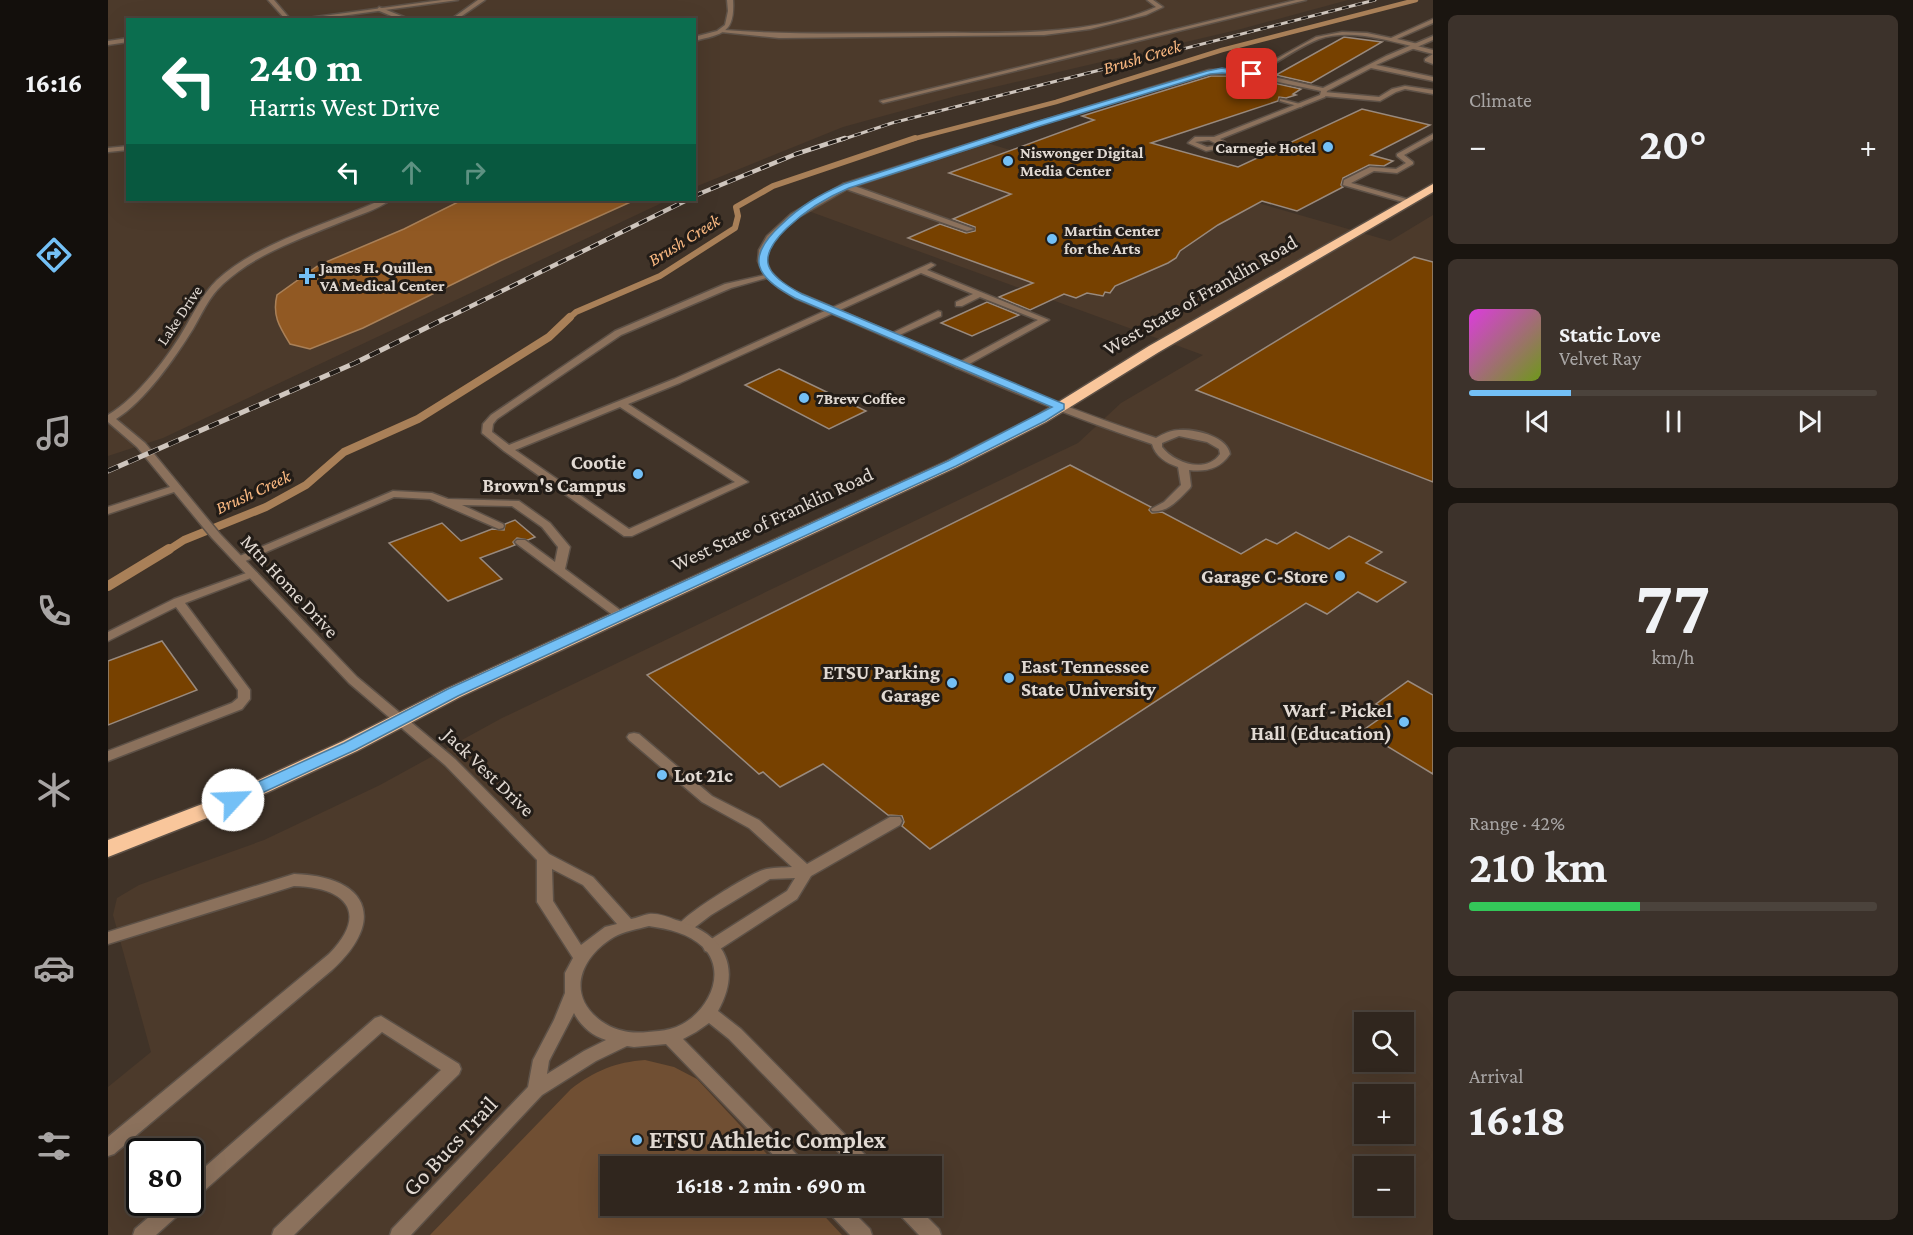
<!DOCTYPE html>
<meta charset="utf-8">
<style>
body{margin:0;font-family:"Crimson Pro",serif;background:#3c322b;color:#f1f3f6;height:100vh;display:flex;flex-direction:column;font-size:22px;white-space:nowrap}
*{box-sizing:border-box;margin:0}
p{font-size:20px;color:#a8a5a4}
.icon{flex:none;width:33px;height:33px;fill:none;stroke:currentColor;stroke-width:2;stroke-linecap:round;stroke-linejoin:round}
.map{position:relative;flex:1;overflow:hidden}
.panel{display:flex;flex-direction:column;gap:15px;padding:15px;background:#1a1510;width:480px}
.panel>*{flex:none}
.banner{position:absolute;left:18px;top:18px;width:570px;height:183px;border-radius:0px;box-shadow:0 6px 24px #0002,0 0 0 2px #4b433c;background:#0b6e4f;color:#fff;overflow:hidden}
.controls{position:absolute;left:1246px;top:1012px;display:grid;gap:12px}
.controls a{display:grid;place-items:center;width:60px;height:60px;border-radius:0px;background:#30261e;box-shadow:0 6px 24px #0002,0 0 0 2px #4b433c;font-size:30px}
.speed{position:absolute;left:18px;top:1138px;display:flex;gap:12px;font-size:30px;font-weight:700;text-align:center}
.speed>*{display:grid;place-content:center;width:78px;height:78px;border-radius:50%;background:#30261e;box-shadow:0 6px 24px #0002,0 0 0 2px #4b433c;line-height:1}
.speed .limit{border:3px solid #111;border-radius:9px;background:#fff;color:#111}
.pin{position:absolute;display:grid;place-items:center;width:51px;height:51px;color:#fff;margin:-26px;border-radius:12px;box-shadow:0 3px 9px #0006}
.me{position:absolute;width:66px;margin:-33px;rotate:65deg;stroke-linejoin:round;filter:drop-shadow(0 0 4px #0008)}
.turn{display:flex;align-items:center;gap:21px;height:126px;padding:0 24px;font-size:27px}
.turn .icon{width:78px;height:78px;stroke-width:2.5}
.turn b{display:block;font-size:42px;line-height:51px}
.lanes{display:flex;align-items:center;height:57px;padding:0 24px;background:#0003;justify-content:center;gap:30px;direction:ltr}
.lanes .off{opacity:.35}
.big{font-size:45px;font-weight:700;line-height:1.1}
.panel .card{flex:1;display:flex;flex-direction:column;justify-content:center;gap:9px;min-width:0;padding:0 21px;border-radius:9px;background:#3c322b}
.panel .dial{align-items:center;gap:0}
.dial b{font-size:78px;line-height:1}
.song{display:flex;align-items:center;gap:18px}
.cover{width:72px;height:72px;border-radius:9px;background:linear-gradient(135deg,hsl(300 70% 55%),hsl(80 70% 35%))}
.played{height:6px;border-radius:3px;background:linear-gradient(90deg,#74c0f6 25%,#4b433c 25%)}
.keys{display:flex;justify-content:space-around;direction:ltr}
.heat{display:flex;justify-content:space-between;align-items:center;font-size:33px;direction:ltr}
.charge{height:9px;border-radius:4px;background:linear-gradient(90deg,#34c759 42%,#4b433c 0)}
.trip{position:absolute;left:492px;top:1156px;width:342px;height:60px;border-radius:0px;background:#30261e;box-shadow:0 6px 24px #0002,0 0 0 2px #4b433c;font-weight:700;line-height:60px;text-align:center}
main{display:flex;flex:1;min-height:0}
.tabs{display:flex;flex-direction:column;width:108px;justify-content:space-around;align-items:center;background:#130f0c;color:#a8a5a4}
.tabs .icon{width:42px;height:42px}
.tabs .current{color:#74c0f6}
.tabs b{font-size:27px;color:#f1f3f6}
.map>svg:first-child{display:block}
</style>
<main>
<nav class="tabs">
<b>16:16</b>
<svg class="icon current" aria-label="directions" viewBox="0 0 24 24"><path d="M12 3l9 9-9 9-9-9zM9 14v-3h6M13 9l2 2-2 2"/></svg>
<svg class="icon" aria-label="music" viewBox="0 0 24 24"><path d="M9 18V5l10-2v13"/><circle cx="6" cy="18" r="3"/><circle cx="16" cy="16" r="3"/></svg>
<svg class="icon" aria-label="phone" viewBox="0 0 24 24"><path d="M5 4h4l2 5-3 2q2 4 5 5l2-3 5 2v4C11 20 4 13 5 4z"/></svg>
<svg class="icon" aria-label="climate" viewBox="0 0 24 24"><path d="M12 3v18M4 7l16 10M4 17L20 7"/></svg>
<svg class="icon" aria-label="car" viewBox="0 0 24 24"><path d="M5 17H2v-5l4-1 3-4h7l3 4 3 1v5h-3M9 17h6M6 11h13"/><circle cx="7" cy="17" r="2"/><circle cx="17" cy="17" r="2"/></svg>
<svg class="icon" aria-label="filters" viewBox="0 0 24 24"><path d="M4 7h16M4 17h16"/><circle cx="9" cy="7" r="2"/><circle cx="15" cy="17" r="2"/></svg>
</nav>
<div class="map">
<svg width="1325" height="1235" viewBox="0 0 1325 1235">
<rect width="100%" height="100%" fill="#403328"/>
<!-- built -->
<g fill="#4c3a2b" fill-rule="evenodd">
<polygon points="0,0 1240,0 1133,29 848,96 735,127 587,187 586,20 20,20 20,200 560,200 55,438 0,456"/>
<path d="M876 142 934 160 959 148 1282 241 1325 215V1235H0V1087L43 1052 5 915 9 898 31 885 156 840 272 785 394 718 970 443 1013 403 1095 355 695 209 714 196ZM1257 1023H1296V1062H1257ZM1257 1095H1296V1134H1257ZM32 1152H82V1203H32ZM502 1167H824V1206H502ZM1257 1167H1296V1206H1257Z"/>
</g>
<!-- green -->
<path fill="#704f33" d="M537 1060 566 1067 589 1079 671 1167H502V1206H707L734 1235H322L463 1089C486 1071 508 1062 537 1060Z"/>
<!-- water -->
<path fill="#915923" stroke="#a98058" stroke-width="1.5" d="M354 200H527L392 261 255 328 202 349 182 344C171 326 164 315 169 295L211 265 296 229Z"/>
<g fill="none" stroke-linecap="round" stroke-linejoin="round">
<!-- stream-far3 -->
<polyline stroke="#a98058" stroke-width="4.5" points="801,140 948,102 1114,50 1308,0"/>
<!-- stream-far2 -->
<polyline stroke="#a98058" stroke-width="6" points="460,319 468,312 552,276 627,228 630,216 628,207 665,186 807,138"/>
<!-- stream-far1 -->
<polyline stroke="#a98058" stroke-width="8" points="59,551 76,540 158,507 198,485 236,452 310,419 441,337 462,317"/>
<!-- stream -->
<polyline stroke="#a98058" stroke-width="10" points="0,586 61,549"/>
</g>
<!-- building -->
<g fill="#774100" stroke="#998a7e" stroke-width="1.5">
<polygon points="1236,37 1274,42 1203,83 1168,75"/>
<polygon points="1103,76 1120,76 1151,85 1157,81 1193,89 1185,94 1188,95 1178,98 1171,97 1170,101 1043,143 1130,167 1254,109 1322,125 1263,155 1285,161 1276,166 1261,165 1235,178 1233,185 1235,187 1189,211 1154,201 1110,225 1072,251 1068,258 1060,263 1007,286 1002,293 997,292 995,296 979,293 968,298 956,294 922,310 891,297 925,283 800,238 832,224 858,233 867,231 867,227 845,219 903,194 841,173 986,120 974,116"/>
<polygon points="1306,257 1325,262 1325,482 1088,390"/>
<polygon points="879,302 911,315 864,336 833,323"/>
<polygon points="671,369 758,411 721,429 637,385"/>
<polygon points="962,465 1043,507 1041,510 1044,513 1054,512 1133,554 1158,539 1169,544 1188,532 1221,549 1241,536 1274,552 1258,563 1298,582 1269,602 1250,592 1219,614 1198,603 822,849 794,826 796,822 794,816 780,815 715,764 672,787 655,772 651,774 539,675"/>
<polygon points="407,520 427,537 420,540 409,538 405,542 407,545 372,558 394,579 340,601 281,543 334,523 353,541 384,529 396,530 397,524"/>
<polygon points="54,641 89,690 0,725 0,661"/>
<polygon points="1300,681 1325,695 1325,774 1254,731 1281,712 1268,704"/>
</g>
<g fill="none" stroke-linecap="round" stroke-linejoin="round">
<!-- lane casing -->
<g stroke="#5d5147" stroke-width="3">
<g id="lane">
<polygon points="370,0 377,0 348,20 342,20"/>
<path d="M1039 0H1045L1055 7 1038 15 982 29 936 35 671 38 613 32 616 30C683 35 750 33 818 33 894 32 977 38 1048 7Z"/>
<polygon points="271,7 301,19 301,20 293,20 269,10"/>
<path d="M1325 19V23L1289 39 1310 44 1309 46 1325 50V54L1302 48 1303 46C1274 39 1240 29 1211 39 1188 48 1168 64 1146 75L1141 74 1208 37 1234 32 1259 33 1283 38Z"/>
<polygon points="1325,54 1325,64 1317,61 1317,59"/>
<polygon points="1297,86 1325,90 1325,94 1297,89 1288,92 1272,101 1216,96 1213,94 1216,92 1271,97 1284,89"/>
<polygon points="1172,99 1196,105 1193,107 1172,101"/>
<polygon points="1325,134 1325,139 1296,155 1305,162 1305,164 1289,173 1266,171 1243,183 1302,200 1302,204 1235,185 1236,180 1262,167 1288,169 1298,163 1289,156 1289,154"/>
<polygon points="20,146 20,150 0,152 0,148"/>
<polygon points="735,184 741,184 866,229 859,231 735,188"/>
<path d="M823 263 827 265 819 270 941 320 854 368H848V364L930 320 872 297 854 306H848V302L865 294 813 273 572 383 520 404 640 482 524 536H516L396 451 374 433 375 424 383 415 507 331 617 284 662 274 666 276 623 288 513 335 389 419 385 424 384 432 401 445 566 379ZM512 407 627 482 521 529 407 450Z"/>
<polygon points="830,311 833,312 833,316 785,338 782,339 778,336"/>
<polygon points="68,485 72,486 73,488 72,490 0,514 0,507"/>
<polygon points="285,491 324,493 340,499 411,501 442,523 462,547 457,569 520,616 514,620 510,619 409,544 407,542 409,540 417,540 447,562 450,547 434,527 404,506 354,505 395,524 396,526 395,528 391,529 322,499 286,497 135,562 131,563 125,560 127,558"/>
<polygon points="144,571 148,572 150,574 148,576 77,603 142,690 142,699 134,709 0,761 0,751 124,703 130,698 130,690 68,607 0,641 0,632 66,599"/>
<path d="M526 733 531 734 604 796 651 820 699 864 782 817H792L794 821 792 825 703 876 689 899 609 951 603 953 597 951 595 947 597 943 679 891 687 878 662 879 603 915 582 931 577 933 572 931 569 927C576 914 640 875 655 870 664 867 675 868 684 867L641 828 594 802 521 740 519 737 521 734Z"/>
<path d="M186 874C259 876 280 919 224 970L6 1154 0 1156V1137L221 954C262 912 237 887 186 886L0 944V932Z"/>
<polygon points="273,1016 351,1064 353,1069 351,1074 186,1235 164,1235 166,1229 333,1070 274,1032 88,1198 82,1200 82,1180 267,1018"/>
<polygon points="57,1203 79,1203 77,1209 48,1235 25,1235 27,1229"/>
</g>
</g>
<!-- street casing -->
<g stroke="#5d5147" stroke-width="3">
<g id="street">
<polygon points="160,0 166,0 183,20 178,20"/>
<polygon points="334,0 350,0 204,20 185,20"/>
<path d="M619 0H625C627 33 615 34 586 41V37L609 31 617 25 620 11Z"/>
<polygon points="1188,0 1198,0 775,103 772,101"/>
<path d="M1325 36V40L1268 65 1325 77V81L1263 68 1219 91 1217 97 1112 139 1117 142V147L1098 151 1080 143 1087 137H1106L1212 95 1213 91 1133 74H1101L931 125 741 188 689 218 665 239 659 250 658 261 663 272 676 285 693 294C811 343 926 399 1048 438 1055 434 1063 430 1071 430 1087 429 1119 436 1122 454 1112 469 1098 472 1081 470L1083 486 1082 488C1071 499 1060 513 1044 511L1043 509 1056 502 1073 485 1070 467C1058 463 1047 456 1044 444 921 404 806 347 687 298L671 288 656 275 650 261 651 250 659 236 683 214 735 184 927 123 1101 70H1133L1215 88 1278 56ZM1101 140 1111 145 1099 147 1087 142ZM1071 436 1099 442 1111 449 1112 454C1098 474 1066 463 1054 447V443Z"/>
<polygon points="20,38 20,42 0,45 0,41"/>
<path d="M273 200H282C269 210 251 215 236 221 195 238 148 253 115 284 100 298 95 312 85 329 67 358 37 401 8 419L37 443 112 534 249 677 347 759 441 854 485 877 523 919C529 918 535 915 541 914 550 913 560 917 568 920 615 933 635 966 610 1011L633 1029 763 1161 766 1167H745L621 1039 601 1023 588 1032 575 1039 695 1161 698 1167H677L558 1044 526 1047 519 1046 488 1061 434 1095 303 1235H282L284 1229 420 1087 425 1060 446 1020 457 993V973L465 958 429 902V860L337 765 241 683 104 538 29 447 0 422V415C29 398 62 355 78 326 88 309 94 295 109 280 152 241 221 224 273 200ZM444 869 475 885 509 924 497 927 473 945 445 901ZM541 926C561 929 580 933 595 947 623 975 595 1021 562 1029 555 1031 547 1031 540 1032 523 1034 507 1031 493 1021 457 994 473 957 506 937 516 931 530 929 541 926ZM466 1013C472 1025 484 1036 498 1040L476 1051 439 1074 441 1061Z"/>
<polygon points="718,1206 739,1206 762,1229 764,1235 742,1235 720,1212"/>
<polygon points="787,1206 808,1206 831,1229 833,1235 811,1235 789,1212"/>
</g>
</g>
<!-- highway casing -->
<g stroke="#5d5147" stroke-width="3">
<polygon id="highway" points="1325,184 1325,192 1051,352 938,422 849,467 352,697 249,751 132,805 0,857 0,840 118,795 235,741 338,689 839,461 928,416 1041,346"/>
</g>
<!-- lane -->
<use href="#lane" fill="#8b715c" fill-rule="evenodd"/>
<!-- street -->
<use href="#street" fill="#8b715c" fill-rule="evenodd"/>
<!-- highway -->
<use href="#highway" fill="#f9c69b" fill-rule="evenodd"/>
<!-- rail-far2 casing -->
<g stroke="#cfc6be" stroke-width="3">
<polyline id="rail-far2" points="733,140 784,123 1267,0"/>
</g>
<!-- rail-far1 casing -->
<g stroke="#cfc6be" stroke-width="4.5">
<g id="rail-far1">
<polyline points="586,196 688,154 737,138"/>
<polyline points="337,319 579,200"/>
</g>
</g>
<!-- rail casing -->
<g stroke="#cfc6be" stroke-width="5">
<polyline id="rail" points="0,471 247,363 340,317"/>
</g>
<!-- rail-far2 -->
<use href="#rail-far2" stroke="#221c17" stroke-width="2" stroke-dasharray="7" stroke-linecap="butt"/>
<!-- rail-far1 -->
<use href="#rail-far1" stroke="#221c17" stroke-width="3" stroke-dasharray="9" stroke-linecap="butt"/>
<!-- rail -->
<use href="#rail" stroke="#221c17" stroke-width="4" stroke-dasharray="11" stroke-linecap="butt"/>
</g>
<!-- route -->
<path fill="#74c0f6" stroke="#4b7da0" stroke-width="1.5" d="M1114 68 1148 74 1144 76 1114 73 1102 74 932 126 741 188C717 198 698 210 679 228 646 260 658 275 694 294L956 404V409L937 421 848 466 350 696 247 750 130 804H119L117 800 119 796 236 743 340 689 840 461 944 407 687 298C647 277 637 258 673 225 692 206 711 195 736 184L927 122 1099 71Z"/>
<!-- markers -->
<g fill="#74c0f6" stroke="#221c17" stroke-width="2">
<circle cx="1220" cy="147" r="6"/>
<circle cx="900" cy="161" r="6"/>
<circle cx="944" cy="239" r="6"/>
<path d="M196 267h6v6h6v6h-6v6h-6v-6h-6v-6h6z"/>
<circle cx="696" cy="398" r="6"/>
<circle cx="530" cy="474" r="6"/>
<circle cx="1232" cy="576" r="6"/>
<circle cx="901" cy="678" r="6"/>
<circle cx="844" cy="683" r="6"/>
<circle cx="1296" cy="722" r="6"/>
<circle cx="554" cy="775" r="6"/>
<circle cx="529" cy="1140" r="6"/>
</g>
<g text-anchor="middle" stroke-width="6" stroke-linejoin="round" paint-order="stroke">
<!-- far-poi labels -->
<g font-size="16" font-weight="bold" fill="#e2dad3" stroke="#221c17" text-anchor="start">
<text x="1208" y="153" text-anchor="end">Carnegie Hotel</text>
<text x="912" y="158">Niswonger Digital<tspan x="912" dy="18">Media Center</tspan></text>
<text x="956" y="236">Martin Center<tspan x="956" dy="18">for the Arts</tspan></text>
<text x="212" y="273">James H. Quillen<tspan x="212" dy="18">VA Medical Center</tspan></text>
<text x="708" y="404">7Brew Coffee</text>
</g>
<!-- far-street labels -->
<g font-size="16" fill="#e2dad3" stroke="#221c17">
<text transform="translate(71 315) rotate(-56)" y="6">Lake Drive</text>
</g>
<!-- far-water labels -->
<g font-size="18" font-style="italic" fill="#fcba82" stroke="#221c17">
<text transform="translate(1034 57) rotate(-17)" y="6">Brush Creek</text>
<text transform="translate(576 240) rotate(-32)" y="6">Brush Creek</text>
<text transform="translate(145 492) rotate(-25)" y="6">Brush Creek</text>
</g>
<!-- street labels -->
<g font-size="20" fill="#e2dad3" stroke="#221c17">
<text transform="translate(1092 295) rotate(-30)" y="7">West State of Franklin Road</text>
<text transform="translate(664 519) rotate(-25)" y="7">West State of Franklin Road</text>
<text transform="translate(182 586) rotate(47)" y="7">Mtn Home Drive</text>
<text transform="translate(381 772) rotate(44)" y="7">Jack Vest Drive</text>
</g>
<!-- poi labels -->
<g font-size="20" font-weight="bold" fill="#e2dad3" stroke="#221c17" text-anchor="end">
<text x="518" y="469">Cootie<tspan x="518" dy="23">Brown's Campus</tspan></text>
<text x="1220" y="583">Garage C-Store</text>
<text x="913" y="673" text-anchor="start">East Tennessee<tspan x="913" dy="23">State University</tspan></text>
<text x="832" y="679">ETSU Parking<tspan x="832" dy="23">Garage</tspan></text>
<text x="1284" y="717">Warf - Pickel<tspan x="1284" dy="23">Hall (Education)</tspan></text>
<text x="566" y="782" text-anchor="start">Lot 21c</text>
</g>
<!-- near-poi labels -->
<g font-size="24" font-weight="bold" fill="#e2dad3" stroke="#221c17" text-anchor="start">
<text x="541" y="1148">ETSU Athletic Complex</text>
</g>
<!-- near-street labels -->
<g font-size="24" fill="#e2dad3" stroke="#221c17">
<text transform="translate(342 1146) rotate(-47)" y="8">Go Bucs Trail</text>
</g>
</g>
</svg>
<div class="controls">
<a><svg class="icon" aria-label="search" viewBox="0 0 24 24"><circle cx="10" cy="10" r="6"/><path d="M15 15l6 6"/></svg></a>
<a>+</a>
<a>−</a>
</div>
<div class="speed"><div class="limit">80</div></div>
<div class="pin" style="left:1144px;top:74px;background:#d93025"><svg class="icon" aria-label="arrive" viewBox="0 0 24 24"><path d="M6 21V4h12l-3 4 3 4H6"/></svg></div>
<svg class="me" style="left:125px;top:800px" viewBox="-20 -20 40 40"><circle r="19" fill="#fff"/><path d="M0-13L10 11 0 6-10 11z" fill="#74c0f6"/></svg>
<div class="trip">16:18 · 2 min · 690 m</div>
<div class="banner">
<div class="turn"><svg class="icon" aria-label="left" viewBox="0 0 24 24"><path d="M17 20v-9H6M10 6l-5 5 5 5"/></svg><div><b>240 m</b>Harris West Drive</div></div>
<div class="lanes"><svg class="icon" aria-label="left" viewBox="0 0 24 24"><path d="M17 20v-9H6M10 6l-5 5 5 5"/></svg><svg class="icon off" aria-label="ahead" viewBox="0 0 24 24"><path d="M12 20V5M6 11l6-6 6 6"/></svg><svg class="icon off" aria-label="right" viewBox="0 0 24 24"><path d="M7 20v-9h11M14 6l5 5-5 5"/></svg></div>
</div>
</div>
<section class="panel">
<div class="card"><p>Climate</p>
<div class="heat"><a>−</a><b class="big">20°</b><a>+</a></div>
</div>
<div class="card">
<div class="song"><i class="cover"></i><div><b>Static Love</b><p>Velvet Ray</p></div></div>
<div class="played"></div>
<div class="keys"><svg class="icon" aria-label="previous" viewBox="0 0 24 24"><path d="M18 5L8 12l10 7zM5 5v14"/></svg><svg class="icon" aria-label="pause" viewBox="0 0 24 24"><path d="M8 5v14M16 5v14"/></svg><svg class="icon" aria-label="next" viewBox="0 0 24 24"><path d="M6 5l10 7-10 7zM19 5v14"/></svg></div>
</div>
<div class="card dial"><b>77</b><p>km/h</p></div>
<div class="card"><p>Range · 42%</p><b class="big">210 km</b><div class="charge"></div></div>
<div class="card"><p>Arrival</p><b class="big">16:18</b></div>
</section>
</main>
